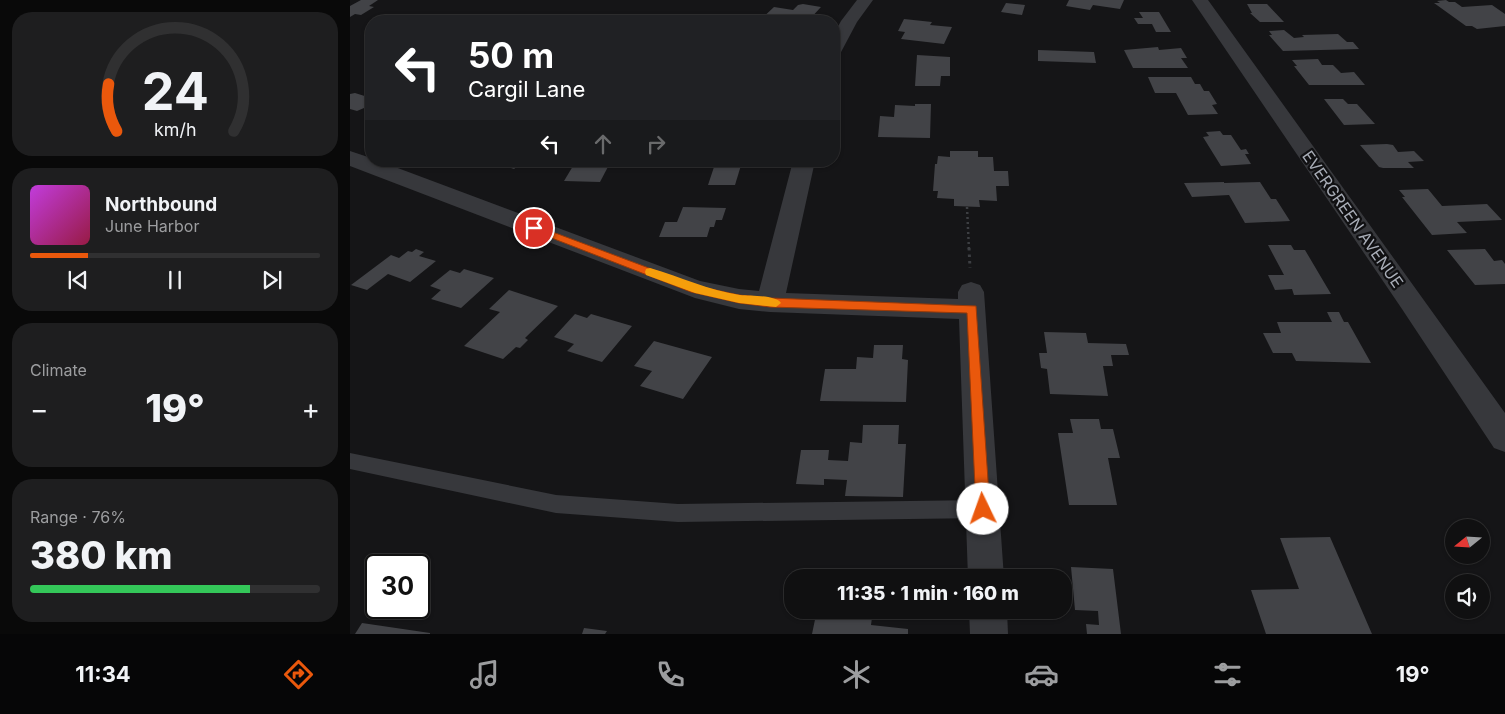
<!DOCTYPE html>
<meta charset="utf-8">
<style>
body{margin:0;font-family:Inter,sans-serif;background:#1e1e1f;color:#f1f3f6;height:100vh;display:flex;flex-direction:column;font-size:19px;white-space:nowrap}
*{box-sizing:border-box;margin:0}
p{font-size:16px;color:#9c9d9f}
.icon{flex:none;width:28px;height:28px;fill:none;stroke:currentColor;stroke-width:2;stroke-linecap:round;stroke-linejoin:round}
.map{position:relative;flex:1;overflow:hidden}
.drawer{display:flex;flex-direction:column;gap:12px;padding:12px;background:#090909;width:350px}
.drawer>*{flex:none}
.top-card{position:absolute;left:15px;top:15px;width:475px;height:152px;border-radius:20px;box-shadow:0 1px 4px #0004,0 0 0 1px #303031;background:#202124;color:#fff;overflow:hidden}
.needle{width:32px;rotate:252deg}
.tools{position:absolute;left:1095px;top:519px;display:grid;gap:10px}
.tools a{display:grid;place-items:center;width:45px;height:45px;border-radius:50%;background:#101011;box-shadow:0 1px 4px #0004,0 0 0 1px #303031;font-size:25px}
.speed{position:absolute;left:15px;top:554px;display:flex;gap:10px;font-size:25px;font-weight:700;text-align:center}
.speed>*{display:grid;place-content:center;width:65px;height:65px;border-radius:50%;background:#101011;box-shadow:0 1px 4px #0004,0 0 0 1px #303031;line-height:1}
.speed .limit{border:2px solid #111;border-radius:8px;background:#fff;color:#111}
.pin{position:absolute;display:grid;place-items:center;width:42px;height:42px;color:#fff;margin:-21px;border:2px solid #fff;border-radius:50%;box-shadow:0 1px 5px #0007}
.me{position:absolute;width:55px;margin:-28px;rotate:357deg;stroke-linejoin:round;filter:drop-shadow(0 0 4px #0008)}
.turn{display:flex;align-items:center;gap:18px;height:105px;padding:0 20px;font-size:22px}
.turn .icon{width:65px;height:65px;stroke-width:2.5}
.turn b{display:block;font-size:35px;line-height:42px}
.lanes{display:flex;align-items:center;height:48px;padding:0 20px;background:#0003;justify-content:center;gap:25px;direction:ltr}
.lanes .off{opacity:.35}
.big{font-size:38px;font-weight:800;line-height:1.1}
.drawer .widget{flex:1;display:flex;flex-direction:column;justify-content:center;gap:8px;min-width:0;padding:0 18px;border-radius:20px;background:#1e1e1f}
.drawer .dial{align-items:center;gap:0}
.dial svg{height:130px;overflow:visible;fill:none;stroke:#303031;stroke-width:7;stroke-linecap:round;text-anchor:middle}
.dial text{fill:#f1f3f6;stroke:none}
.song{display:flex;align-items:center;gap:15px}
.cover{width:60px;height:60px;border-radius:8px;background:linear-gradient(135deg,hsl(290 70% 55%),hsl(340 70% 35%))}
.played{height:5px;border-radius:2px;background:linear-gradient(90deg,#ea580c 20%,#303031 20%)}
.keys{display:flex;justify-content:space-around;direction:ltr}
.heat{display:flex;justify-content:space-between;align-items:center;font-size:28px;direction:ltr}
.charge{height:8px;border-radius:4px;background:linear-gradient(90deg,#34c759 76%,#303031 0)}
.trip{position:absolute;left:434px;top:569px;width:288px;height:50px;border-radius:20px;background:#101011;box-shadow:0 1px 4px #0004,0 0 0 1px #303031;font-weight:800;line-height:50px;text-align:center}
.menu{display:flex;height:80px;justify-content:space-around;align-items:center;background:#060607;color:#9c9d9f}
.menu .icon{width:35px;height:35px}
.menu .current{color:#ea580c}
.menu b{font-size:22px;color:#f1f3f6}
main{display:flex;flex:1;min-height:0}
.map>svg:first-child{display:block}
</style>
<main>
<section class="drawer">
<div class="widget dial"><svg viewBox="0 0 100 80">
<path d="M14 69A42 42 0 1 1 86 69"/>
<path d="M14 69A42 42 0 0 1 9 40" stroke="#ea580c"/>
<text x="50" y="56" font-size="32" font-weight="700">24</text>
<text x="50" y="72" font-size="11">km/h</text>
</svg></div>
<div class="widget">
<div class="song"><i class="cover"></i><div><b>Northbound</b><p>June Harbor</p></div></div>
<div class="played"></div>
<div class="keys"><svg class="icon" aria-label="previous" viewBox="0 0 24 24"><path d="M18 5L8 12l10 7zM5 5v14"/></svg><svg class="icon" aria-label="pause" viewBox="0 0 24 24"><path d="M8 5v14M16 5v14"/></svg><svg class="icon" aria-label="next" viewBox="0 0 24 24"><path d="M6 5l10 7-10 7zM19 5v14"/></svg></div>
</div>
<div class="widget"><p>Climate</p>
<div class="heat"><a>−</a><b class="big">19°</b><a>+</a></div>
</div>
<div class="widget"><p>Range · 76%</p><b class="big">380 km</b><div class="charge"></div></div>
</section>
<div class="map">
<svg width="1155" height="634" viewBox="0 0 1155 634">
<rect width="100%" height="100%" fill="#151517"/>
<!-- building -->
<g fill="#424347">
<polygon points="11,0 28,0 19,6 24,7 11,15 5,14 0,17 0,6"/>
<polygon points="719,0 774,0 770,9 743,5 740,10 716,6"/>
<polygon points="1096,0 1099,2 1105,2 1112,7 1142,5 1155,14 1155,26 1127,29 1122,26 1116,26 1084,3 1090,3 1087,1"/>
<polygon points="656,3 675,5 672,15 651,12"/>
<polygon points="453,4 471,7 458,21 433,17 428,21 409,21 424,7 443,10 448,5"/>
<polygon points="897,4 917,4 934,22 910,22 900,13 902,13"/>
<polygon points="789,12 809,12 821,32 806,32 802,24 788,24 784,18 793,18"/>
<polygon points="554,19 582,22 580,25 602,27 594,44 551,39 555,32 548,31"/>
<polygon points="934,30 944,38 954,37 952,35 988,34 997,42 1003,42 1009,49 933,51 919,35 922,35 919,31"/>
<polygon points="808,47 809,50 831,48 837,58 831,58 838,68 783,68 774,50"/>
<polygon points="688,50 744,52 746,63 688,61"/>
<polygon points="567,55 600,57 600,76 591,76 590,86 565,86"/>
<polygon points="968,59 972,65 983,65 991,73 1004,72 1015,85 959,85 944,66 947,66 942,60"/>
<polygon points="798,77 841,77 845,84 850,84 854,91 859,91 867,104 862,105 868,114 838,115 826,93 805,93"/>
<polygon points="5,93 21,98 21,109 14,108 7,111 0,109 0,94"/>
<polygon points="974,99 993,99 998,104 1007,104 1025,124 994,125"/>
<polygon points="565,104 581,104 580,138 528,137 530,116 544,117 545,105 565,106"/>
<polygon points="870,131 873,135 881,135 891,150 896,149 899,154 895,154 901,164 871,166 853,137 859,136 856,132"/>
<polygon points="1037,144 1043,145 1048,152 1064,151 1074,161 1058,162 1064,168 1033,168 1029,167 1010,145"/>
<polygon points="600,151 628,151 628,157 643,157 644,171 658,171 659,186 646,186 647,201 629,200 630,207 604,206 604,199 587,198 588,191 583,191 585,164 587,164 588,156 600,157"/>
<polygon points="140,161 174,161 164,169"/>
<polygon points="226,161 261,161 250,182 214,181"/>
<polygon points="366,161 392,162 385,185 358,185"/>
<polygon points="874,182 874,183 910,182 921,199 926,199 940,221 895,223 879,195 842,197 834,183"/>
<polygon points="1078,189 1092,206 1137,204 1152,220 1107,222 1117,233 1082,235 1052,197 1055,197 1049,190"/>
<polygon points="333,207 376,208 372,220 366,220 364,227 360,227 357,237 309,237 315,222 327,222"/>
<polygon points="918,245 941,245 944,250 955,250 981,294 944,295 942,289 925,290 918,275 934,275"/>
<polygon points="66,249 74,252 69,256 86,261 60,282 38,274 17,290 1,285 41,255 49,258 58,251 62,252"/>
<polygon points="1135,249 1144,261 1152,260 1155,264 1155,284 1125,285 1097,250"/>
<polygon points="114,269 144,278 111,308 81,299 91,290 80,286 100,270 110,273"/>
<polygon points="159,290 208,306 175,338 178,340 170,348 166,347 153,359 114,346 150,312 139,309"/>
<polygon points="977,312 989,312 994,322 998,322 1021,363 946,361 942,353 923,353 913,333 931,333 927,322 982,322"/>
<polygon points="225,314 237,318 241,314 282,326 252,362 217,351 224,344 204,337"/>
<polygon points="694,332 736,333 738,343 776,344 779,355 761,355 763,366 753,366 758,396 700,394 697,369 691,368 689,353 697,353"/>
<polygon points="304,341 362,357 333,399 290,386 302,371 284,366"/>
<polygon points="524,345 553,345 552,359 558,360 556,402 470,401 475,369 506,369 507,357 523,358"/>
<polygon points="720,419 749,419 751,429 763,429 770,458 758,458 767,505 719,505 708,433 723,433"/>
<polygon points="513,425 549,425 548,444 556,444 553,497 495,496 497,480 474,479 474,485 446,484 451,450 479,450 478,460 498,461 500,442 512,443"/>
<polygon points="980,537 1022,634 916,634 901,590 949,589 930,538"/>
<polygon points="721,567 763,569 771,634 737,634 736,624 749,625 748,611 725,610"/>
<polygon points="467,610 523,610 521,625 558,629 558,634 462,634"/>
<polygon points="12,623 80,633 80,634 5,634"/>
<polygon points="234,628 257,631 255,634 232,634"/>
</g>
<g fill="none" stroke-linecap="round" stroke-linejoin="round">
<!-- path-far1 -->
<polyline stroke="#3d3f43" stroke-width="2.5" stroke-dasharray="2 3" stroke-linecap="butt" points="617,207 619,250"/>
<!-- path -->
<polyline stroke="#3d3f43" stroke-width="3" stroke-dasharray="2.5 4" stroke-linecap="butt" points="619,248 620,268"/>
<!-- lane -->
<polygon fill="#37383c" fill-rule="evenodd" points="0,453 206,495 328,504 633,500 640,503 642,509 640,515 633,518 328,522 206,513 0,469"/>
<!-- street -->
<g fill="#37383c" fill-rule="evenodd">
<polygon points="507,0 523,0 507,22 490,54 484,55 484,34 491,21"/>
<polygon points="842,0 858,0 1155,413 1155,452 1144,448 1052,309"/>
<polygon points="0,151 21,158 21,161 29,161 350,281 389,289 409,291 443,161 465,161 436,293 608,299 608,292 612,285 621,282 630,285 634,292 654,578 618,578 609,319 420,312 389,309 345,298 0,166"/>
<polygon points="619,610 657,610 658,634 620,634"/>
</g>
</g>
<!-- route -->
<polygon fill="#ea580c" stroke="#983908" points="184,225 347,286 389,295 420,298 626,306 640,509 638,514 633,516 628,514 626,509 617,313 420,307 389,303 341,292 181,230 179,228"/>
<!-- slow -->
<path fill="#f59e0b" d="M300 268C331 277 358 290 390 295 400 296 426 295 431 303L426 307 389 303 345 293 296 275 295 272 296 269Z"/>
<g text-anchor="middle" stroke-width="4.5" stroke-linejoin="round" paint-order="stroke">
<!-- street labels -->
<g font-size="16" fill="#a8adb7" stroke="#101012">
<text transform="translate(1003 219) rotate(55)" y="6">EVERGREEN AVENUE</text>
</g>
</g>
</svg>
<div class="tools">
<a><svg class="needle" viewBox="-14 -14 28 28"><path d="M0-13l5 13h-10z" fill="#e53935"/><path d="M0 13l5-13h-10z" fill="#9c9d9f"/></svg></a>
<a><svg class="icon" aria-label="sound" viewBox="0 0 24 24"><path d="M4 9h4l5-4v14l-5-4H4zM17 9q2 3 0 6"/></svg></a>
</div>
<div class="speed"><div class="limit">30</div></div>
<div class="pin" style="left:184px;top:228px;background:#d93025"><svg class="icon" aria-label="arrive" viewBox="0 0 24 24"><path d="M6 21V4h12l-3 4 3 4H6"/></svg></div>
<svg class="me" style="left:633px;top:509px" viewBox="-20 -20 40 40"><circle r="19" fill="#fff"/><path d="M0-13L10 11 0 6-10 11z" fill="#ea580c"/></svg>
<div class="trip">11:35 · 1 min · 160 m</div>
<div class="top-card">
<div class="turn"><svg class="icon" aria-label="left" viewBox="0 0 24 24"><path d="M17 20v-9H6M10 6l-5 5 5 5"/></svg><div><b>50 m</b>Cargil Lane</div></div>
<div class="lanes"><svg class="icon" aria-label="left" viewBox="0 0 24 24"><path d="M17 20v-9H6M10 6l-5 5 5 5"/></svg><svg class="icon off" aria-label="ahead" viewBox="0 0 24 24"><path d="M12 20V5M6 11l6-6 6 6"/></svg><svg class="icon off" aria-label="right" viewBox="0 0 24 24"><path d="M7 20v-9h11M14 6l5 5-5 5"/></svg></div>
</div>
</div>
</main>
<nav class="menu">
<b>11:34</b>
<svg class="icon current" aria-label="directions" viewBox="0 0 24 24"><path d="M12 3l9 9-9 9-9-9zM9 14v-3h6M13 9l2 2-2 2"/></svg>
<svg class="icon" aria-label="music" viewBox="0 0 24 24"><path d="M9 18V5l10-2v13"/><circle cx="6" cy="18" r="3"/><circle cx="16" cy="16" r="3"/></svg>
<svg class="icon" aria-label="phone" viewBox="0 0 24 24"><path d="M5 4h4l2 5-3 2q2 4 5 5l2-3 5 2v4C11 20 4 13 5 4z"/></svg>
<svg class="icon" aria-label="climate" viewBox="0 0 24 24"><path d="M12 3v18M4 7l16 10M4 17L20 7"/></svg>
<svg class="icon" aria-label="car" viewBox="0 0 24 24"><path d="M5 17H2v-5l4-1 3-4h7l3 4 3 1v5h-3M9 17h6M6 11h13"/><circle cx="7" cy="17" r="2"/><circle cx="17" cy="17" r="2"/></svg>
<svg class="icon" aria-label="filters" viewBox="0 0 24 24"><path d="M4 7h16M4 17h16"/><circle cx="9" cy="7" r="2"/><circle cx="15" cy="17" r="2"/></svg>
<b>19°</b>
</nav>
